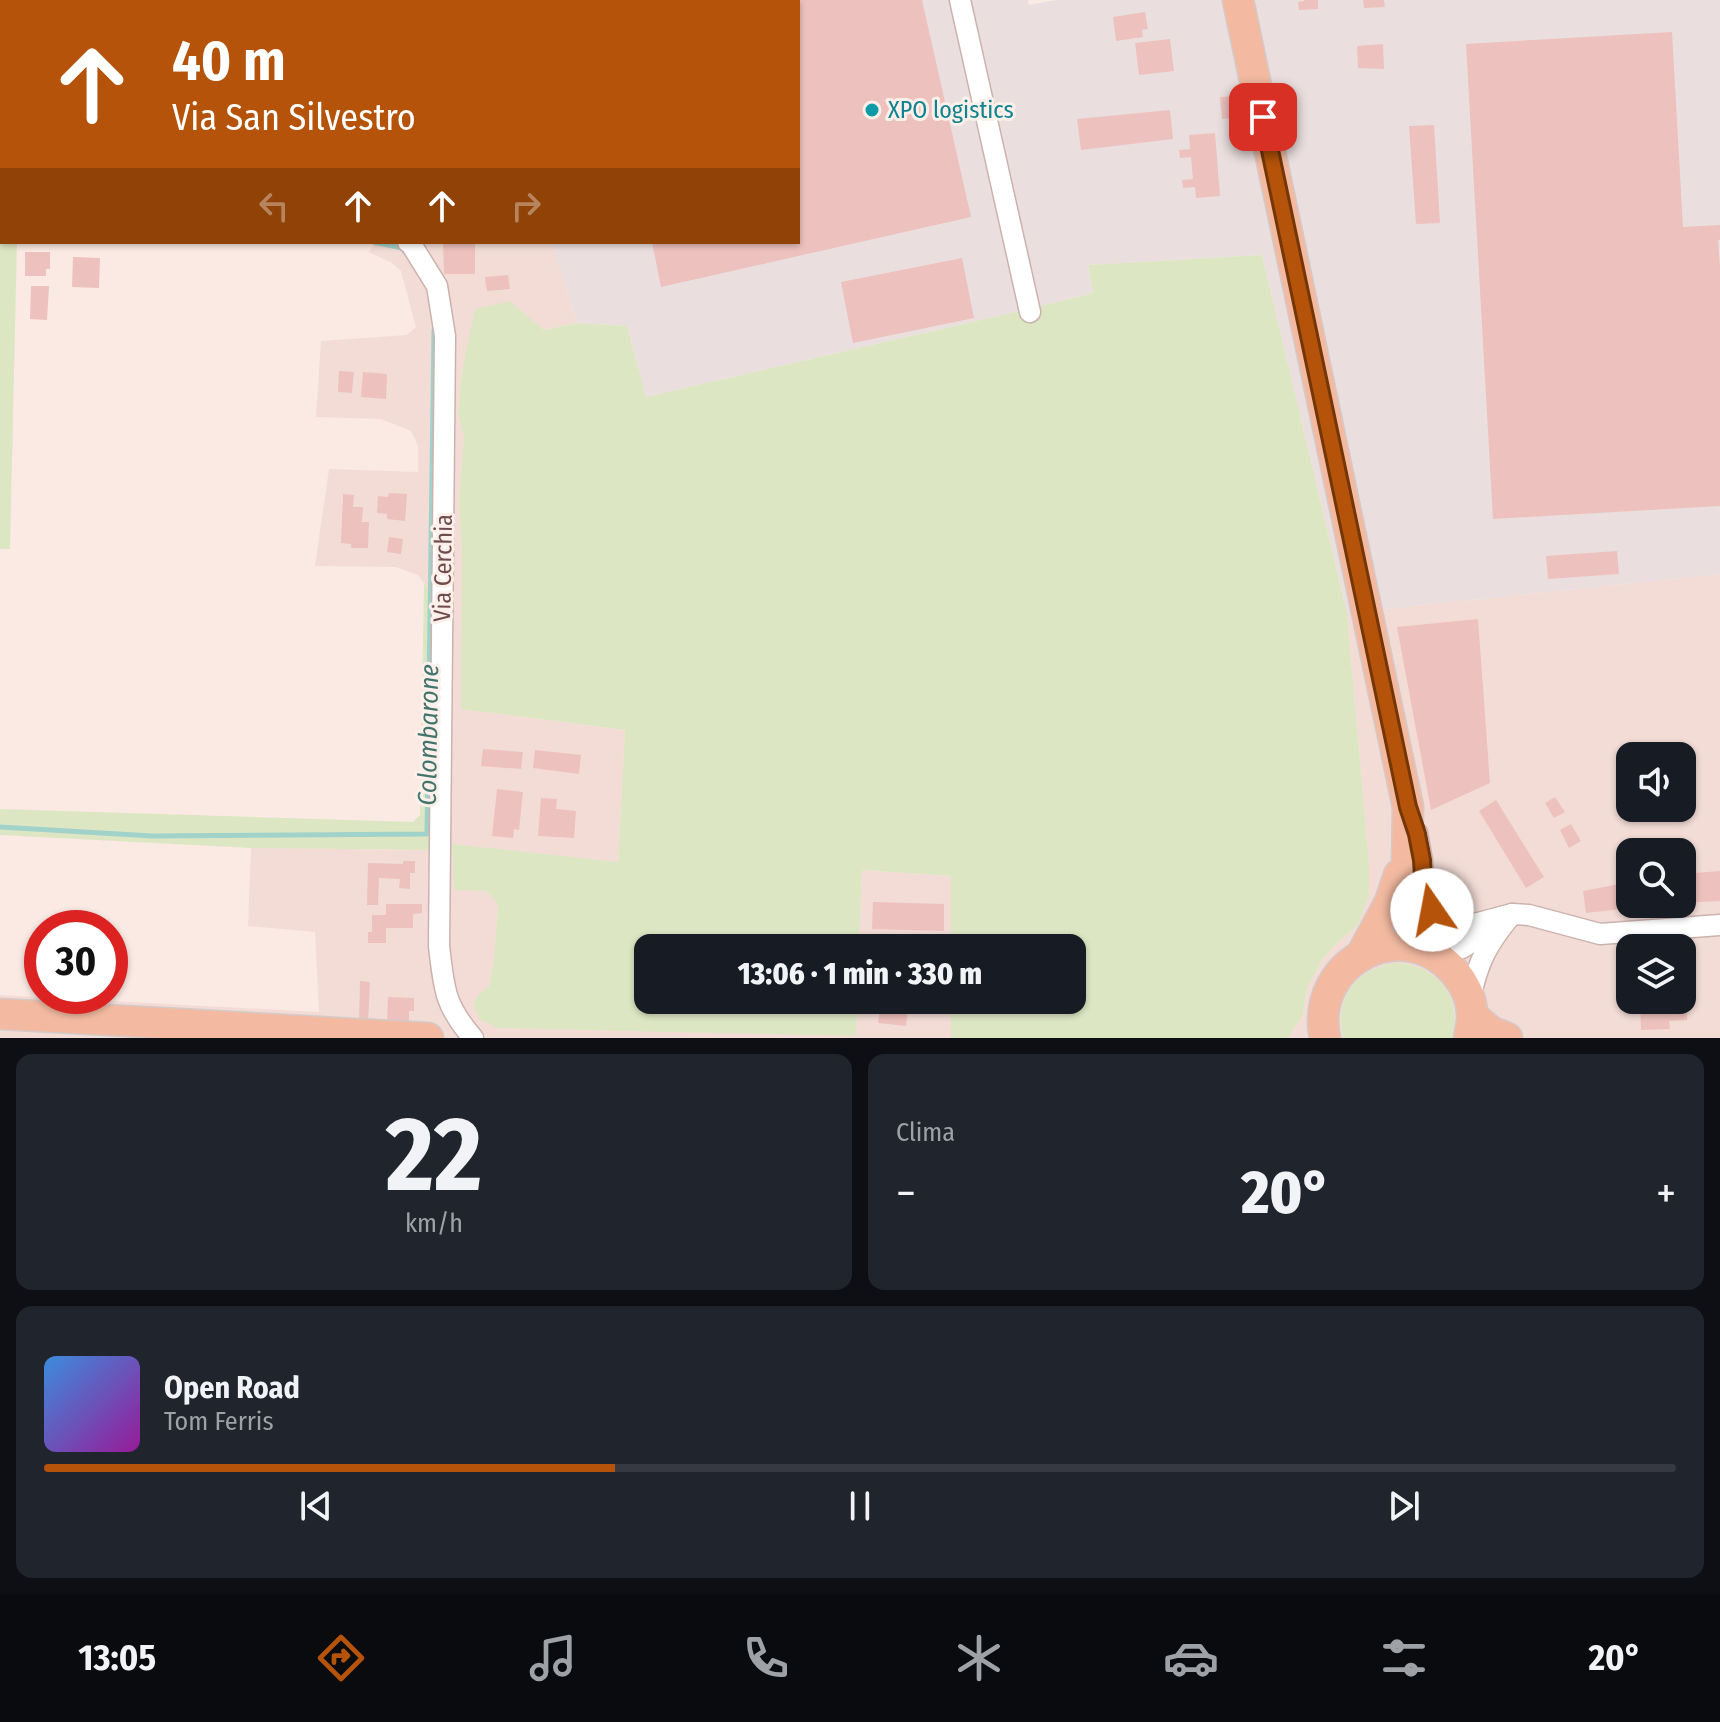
<!DOCTYPE html>
<html lang="it">
<meta charset="utf-8">
<style>
body{margin:0;font-family:"Fira Sans Condensed",sans-serif;background:#20242c;color:#f1f3f6;height:100vh;display:flex;flex-direction:column;font-size:30px;white-space:nowrap}
*{box-sizing:border-box;margin:0}
p{font-size:26px;color:#9ea1a6}
.icon{flex:none;width:44px;height:44px;fill:none;stroke:currentColor;stroke-width:2;stroke-linecap:round;stroke-linejoin:round}
.map{position:relative;height:1038px;overflow:hidden}
.sheet{display:flex;flex-direction:column;gap:16px;padding:16px;background:#0d0f14;flex:1}
.sheet>*{flex:none}
.banner{position:absolute;left:0px;top:0px;width:800px;height:244px;box-shadow:0 2px 6px #0004;background:#b45309;color:#fff;overflow:hidden}
.tools{position:absolute;left:1616px;top:742px;display:grid;gap:16px}
.tools a{display:grid;place-items:center;width:80px;height:80px;border-radius:16px;background:#171b24;box-shadow:0 2px 6px #0004;font-size:40px}
.speed{position:absolute;left:24px;top:910px;display:flex;gap:16px;font-size:40px;font-weight:700;text-align:center}
.speed>*{display:grid;place-content:center;width:104px;height:104px;border-radius:50%;background:#171b24;box-shadow:0 2px 6px #0004;line-height:1}
.speed .limit{border:12px solid #d22;background:#fff;color:#111}
.pin{position:absolute;display:grid;place-items:center;width:68px;height:68px;color:#fff;margin:-34px;border-radius:16px;box-shadow:0 4px 12px #0006}
.me{position:absolute;width:88px;margin:-44px;rotate:348deg;stroke-linejoin:round;filter:drop-shadow(0 0 6px #0008)}
.turn{display:flex;align-items:center;gap:28px;height:168px;padding:0 40px;font-size:36px}
.turn .icon{width:104px;height:104px;stroke-width:2.5}
.turn b{display:block;font-size:56px;line-height:68px}
.lanes{display:flex;align-items:center;height:76px;padding:0 40px;background:#0003;justify-content:center;gap:40px;direction:ltr}
.lanes .off{opacity:.35}
.big{font-size:60px;font-weight:800;line-height:1.1}
.sheet .widget{flex:1;display:flex;flex-direction:column;justify-content:center;gap:12px;min-width:0;padding:0 28px;border-radius:16px;background:#20242c}
.sheet .dial{align-items:center;gap:0}
.dial b{font-size:104px;line-height:1}
.song{display:flex;align-items:center;gap:24px}
.cover{width:96px;height:96px;border-radius:12px;background:linear-gradient(135deg,hsl(210 70% 55%),hsl(300 70% 35%))}
.played{height:8px;border-radius:4px;background:linear-gradient(90deg,#b45309 35%,#363941 35%)}
.keys{display:flex;justify-content:space-around;direction:ltr}
.heat{display:flex;justify-content:space-between;align-items:center;font-size:44px;direction:ltr}
.sheet .tiles{flex:1;display:grid;gap:16px;grid-template-columns:1fr 1fr}
.widget:last-child{grid-column:span 2}
.trip{position:absolute;left:634px;top:934px;width:452px;height:80px;border-radius:16px;background:#171b24;box-shadow:0 2px 6px #0004;font-weight:800;line-height:80px;text-align:center}
.dock{display:flex;height:128px;justify-content:space-around;align-items:center;background:#090b0e;color:#9ea1a6}
.dock .icon{width:56px;height:56px}
.dock .current{color:#b45309}
.dock b{font-size:36px;color:#f1f3f6}
.map>svg:first-child{display:block}
</style>
<div class="map">
<svg width="1720" height="1038" viewBox="0 0 1720 1038">
<rect width="100%" height="100%" fill="#faeae3"/>
<!-- residential -->
<g fill="#f3dcd6" fill-rule="evenodd">
<polygon points="376,242 552,242 577,323 543,330 476,309 462,371 458,414 464,437 459,498 462,554 462,709 625,730 618,862 485,891 494,898 498,906 494,958 489,986 478,995 856,1035 858,1000 951,1000 951,1038 0,1038 0,995 319,1012 315,932 248,926 251,848 433,850 434,596 418,575 396,567 315,566 329,469 418,472 418,446 411,431 381,419 316,417 321,341 407,335 416,327 401,271 392,263 369,252"/>
<path d="M1720 574V1038H1288L1303 1015 1307 988 1322 960 1338 942 1357 926 1369 895V863L1347 613ZM1630 756H1682V808H1630ZM1630 852H1682V904H1630ZM1630 948H1682V1000H1630Z"/>
<polygon points="862,870 951,876 951,948 859,948"/>
</g>
<!-- industrial -->
<polygon fill="#eadfde" points="457,0 1028,0 1029,5 1056,0 1720,0 1720,574 1347,613 1262,255 1088,265 1093,293 994,317 646,397 627,326 577,323 552,242 798,242 798,2 457,2"/>
<!-- green -->
<g fill="#dde6c3">
<rect x="84" y="0" width="373" height="2"/>
<polygon points="0,204 2,204 2,242 17,242 10,549 0,549"/>
<polygon points="1262,255 1347,613 1369,863 1369,896 1357,926 1338,942 1322,960 1307,988 1303,1015 1288,1038 951,1038 951,1000 1072,1000 1072,948 951,948 951,876 862,870 859,948 648,948 648,1000 858,1000 856,1036 499,1028 481,1020 473,1006 478,995 489,986 494,958 498,906 494,898 485,891 454,890 452,844 618,862 625,730 461,709 462,554 459,498 464,437 458,414 462,371 475,309 510,301 543,330 577,323 627,326 646,397 994,317 1093,293 1088,265"/>
<polygon points="424,583 434,596 434,850 251,848 0,835 0,809 413,822 420,815"/>
<path d="M1395 963C1437 965 1463 996 1452 1038H1343C1334 997 1355 970 1395 963Z"/>
</g>
<g fill="none" stroke-linecap="round" stroke-linejoin="round">
<!-- stream -->
<g stroke="#a1d2ca" stroke-width="5">
<polyline points="374,242 402,248 405,252"/>
<polyline points="0,827 152,836 427,834 434,330"/>
</g>
</g>
<!-- building -->
<g fill="#edc1be">
<polygon points="798,0 922,0 971,217 661,287 652,242 798,242"/>
<polygon points="1304,0 1318,0 1318,9 1299,10 1298,2 1304,1"/>
<polygon points="1363,0 1384,0 1385,7 1364,8"/>
<polygon points="1145,12 1148,29 1142,30 1143,37 1116,41 1113,17"/>
<polygon points="1672,32 1683,227 1720,225 1720,240 1718,240 1720,267 1720,506 1493,519 1466,44"/>
<polygon points="1170,39 1174,71 1139,75 1135,43"/>
<polygon points="1383,44 1384,69 1358,68 1357,46"/>
<polygon points="1237,96 1239,117 1222,119 1220,97"/>
<polygon points="1170,110 1173,139 1081,150 1077,119"/>
<polygon points="1434,125 1440,223 1416,224 1409,126"/>
<polygon points="1215,133 1220,196 1196,198 1195,187 1183,188 1182,180 1193,179 1191,157 1180,158 1179,150 1190,149 1189,135"/>
<polygon points="443,242 475,242 475,274 444,274"/>
<polygon points="25,252 50,252 50,269 46,269 46,276 25,276"/>
<polygon points="73,257 100,258 99,288 72,287"/>
<polygon points="962,258 974,318 853,343 841,282"/>
<polygon points="508,275 510,289 487,291 485,277"/>
<polygon points="31,286 49,286 47,320 30,319"/>
<polygon points="339,371 354,372 352,393 338,392"/>
<polygon points="363,372 387,374 386,399 361,397"/>
<polygon points="389,493 407,494 405,521 387,519 387,514 377,513 378,496 388,497"/>
<polygon points="343,494 354,495 353,507 363,507 362,522 369,522 368,548 351,548 351,544 341,543"/>
<polygon points="389,537 403,539 401,554 387,552"/>
<polygon points="1617,551 1619,574 1548,579 1546,556"/>
<polygon points="1478,619 1490,783 1431,810 1397,627"/>
<polygon points="483,749 523,752 521,769 481,766"/>
<polygon points="535,750 581,755 579,774 533,768"/>
<polygon points="497,789 523,792 519,830 514,829 513,838 492,836"/>
<polygon points="1555,797 1565,812 1554,818 1545,803"/>
<polygon points="541,798 557,799 556,809 576,811 574,838 538,836"/>
<polygon points="1496,800 1544,877 1526,888 1479,811"/>
<polygon points="1571,824 1581,841 1569,848 1560,830"/>
<polygon points="403,861 415,861 415,873 410,873 410,889 399,888 400,879 379,878 378,905 367,905 368,863 403,864"/>
<polygon points="1720,871 1720,901 1682,903 1682,874"/>
<polygon points="1630,882 1630,904 1649,904 1649,906 1586,913 1583,891"/>
<polygon points="873,902 944,904 944,931 872,929"/>
<polygon points="386,904 422,904 422,913 413,914 413,928 386,928 386,943 368,943 368,932 372,932 372,915 386,915"/>
<polygon points="889,939 917,942 916,948 888,948"/>
<polygon points="923,940 946,942 946,948 922,948"/>
<polygon points="360,981 370,982 368,1023 359,1023"/>
<polygon points="388,997 414,998 414,1011 409,1011 409,1025 387,1024"/>
<polygon points="881,1000 909,1000 906,1026 878,1023"/>
<polygon points="1640,1000 1668,1000 1668,1008 1687,1007 1687,1020 1669,1021 1670,1029 1641,1030"/>
</g>
<g fill="none" stroke-linecap="round" stroke-linejoin="round">
<!-- street casing -->
<g stroke="#ccb2ae" stroke-width="23">
<g id="street">
<polyline points="98,0 98,2"/>
<polyline points="960,0 1030,312"/>
<path d="M408 242 411 244 437 286 445 336 439 946C444 988 444 1005 473 1038"/>
<polyline points="1417,833 1422,860 1424,893 1432,910 1441,920 1463,927 1512,914 1529,915 1600,934 1720,925"/>
<polyline points="1433,954 1462,948 1496,926"/>
<path d="M1470 999C1478 961 1487 944 1512 914"/>
</g>
</g>
<!-- primary casing -->
<g stroke="#d4cac9" stroke-width="33">
<g id="primary">
<polyline points="1238,0 1408,807 1406,913 1416,947"/>
<polyline points="1362,954 1390,902 1399,875"/>
<polyline points="0,1014 428,1038"/>
<polyline points="1473,1016 1490,1031 1507,1038"/>
<path d="M1325 1038C1309 960 1405 912 1456 974 1465 985 1472 1000 1472 1014 1473 1022 1470 1030 1469 1038"/>
</g>
</g>
<!-- street -->
<use href="#street" stroke="#fff" stroke-width="20"/>
<!-- primary -->
<use href="#primary" stroke="#f3baa1" stroke-width="30"/>
</g>
<g fill="none" stroke-linecap="round" stroke-linejoin="round">
<!-- route casing -->
<g stroke="#753606" stroke-width="20">
<polyline id="route" points="1263,117 1408,807 1417,834 1422,860 1424,893 1432,910"/>
</g>
<!-- route -->
<use href="#route" stroke="#b45309" stroke-width="14"/>
</g>
<!-- markers -->
<circle fill="#0f9aa8" stroke="#fdefe9" stroke-width="3" cx="872" cy="110" r="8"/>
<g text-anchor="middle" stroke-width="6" stroke-linejoin="round" paint-order="stroke">
<!-- culture labels -->
<g font-size="24" fill="#0d838f" stroke="#fdefe9" text-anchor="start">
<text x="888" y="118">XPO logistics</text>
</g>
<!-- street labels -->
<g font-size="24" fill="#704d4c" stroke="#fdefe9">
<text transform="translate(443 568) rotate(-89)" y="8">Via Cerchia</text>
</g>
<!-- water labels -->
<g font-size="26" font-style="italic" fill="#41746c" stroke="#fdefe9">
<text transform="translate(428 735) rotate(-89)" y="9">Colombarone</text>
</g>
</g>
</svg>
<div class="tools">
<a><svg class="icon" aria-label="sound" viewBox="0 0 24 24"><path d="M4 9h4l5-4v14l-5-4H4zM17 9q2 3 0 6"/></svg></a>
<a><svg class="icon" aria-label="search" viewBox="0 0 24 24"><circle cx="10" cy="10" r="6"/><path d="M15 15l6 6"/></svg></a>
<a><svg class="icon" aria-label="layers" viewBox="0 0 24 24"><path d="M12 4l9 5-9 5-9-5zM3 14l9 5 9-5"/></svg></a>
</div>
<div class="speed"><div class="limit">30</div></div>
<div class="pin" style="left:1263px;top:117px;background:#d93025"><svg class="icon" aria-label="arrive" viewBox="0 0 24 24"><path d="M6 21V4h12l-3 4 3 4H6"/></svg></div>
<svg class="me" style="left:1432px;top:910px" viewBox="-20 -20 40 40"><circle r="19" fill="#fff"/><path d="M0-13L10 11 0 6-10 11z" fill="#b45309"/></svg>
<div class="trip">13:06 · 1 min · 330 m</div>
<div class="banner">
<div class="turn"><svg class="icon" aria-label="ahead" viewBox="0 0 24 24"><path d="M12 20V5M6 11l6-6 6 6"/></svg><div><b>40 m</b>Via San Silvestro</div></div>
<div class="lanes"><svg class="icon off" aria-label="left" viewBox="0 0 24 24"><path d="M17 20v-9H6M10 6l-5 5 5 5"/></svg><svg class="icon" aria-label="ahead" viewBox="0 0 24 24"><path d="M12 20V5M6 11l6-6 6 6"/></svg><svg class="icon" aria-label="ahead" viewBox="0 0 24 24"><path d="M12 20V5M6 11l6-6 6 6"/></svg><svg class="icon off" aria-label="right" viewBox="0 0 24 24"><path d="M7 20v-9h11M14 6l5 5-5 5"/></svg></div>
</div>
</div>
<section class="sheet">
<div class="tiles">
<div class="widget dial"><b>22</b><p>km/h</p></div>
<div class="widget"><p>Clima</p>
<div class="heat"><a>−</a><b class="big">20°</b><a>+</a></div>
</div>
<div class="widget">
<div class="song"><i class="cover"></i><div><b>Open Road</b><p>Tom Ferris</p></div></div>
<div class="played"></div>
<div class="keys"><svg class="icon" aria-label="previous" viewBox="0 0 24 24"><path d="M18 5L8 12l10 7zM5 5v14"/></svg><svg class="icon" aria-label="pause" viewBox="0 0 24 24"><path d="M8 5v14M16 5v14"/></svg><svg class="icon" aria-label="next" viewBox="0 0 24 24"><path d="M6 5l10 7-10 7zM19 5v14"/></svg></div>
</div>
</div>
</section>
<nav class="dock">
<b>13:05</b>
<svg class="icon current" aria-label="directions" viewBox="0 0 24 24"><path d="M12 3l9 9-9 9-9-9zM9 14v-3h6M13 9l2 2-2 2"/></svg>
<svg class="icon" aria-label="music" viewBox="0 0 24 24"><path d="M9 18V5l10-2v13"/><circle cx="6" cy="18" r="3"/><circle cx="16" cy="16" r="3"/></svg>
<svg class="icon" aria-label="phone" viewBox="0 0 24 24"><path d="M5 4h4l2 5-3 2q2 4 5 5l2-3 5 2v4C11 20 4 13 5 4z"/></svg>
<svg class="icon" aria-label="climate" viewBox="0 0 24 24"><path d="M12 3v18M4 7l16 10M4 17L20 7"/></svg>
<svg class="icon" aria-label="car" viewBox="0 0 24 24"><path d="M5 17H2v-5l4-1 3-4h7l3 4 3 1v5h-3M9 17h6M6 11h13"/><circle cx="7" cy="17" r="2"/><circle cx="17" cy="17" r="2"/></svg>
<svg class="icon" aria-label="filters" viewBox="0 0 24 24"><path d="M4 7h16M4 17h16"/><circle cx="9" cy="7" r="2"/><circle cx="15" cy="17" r="2"/></svg>
<b>20°</b>
</nav>
